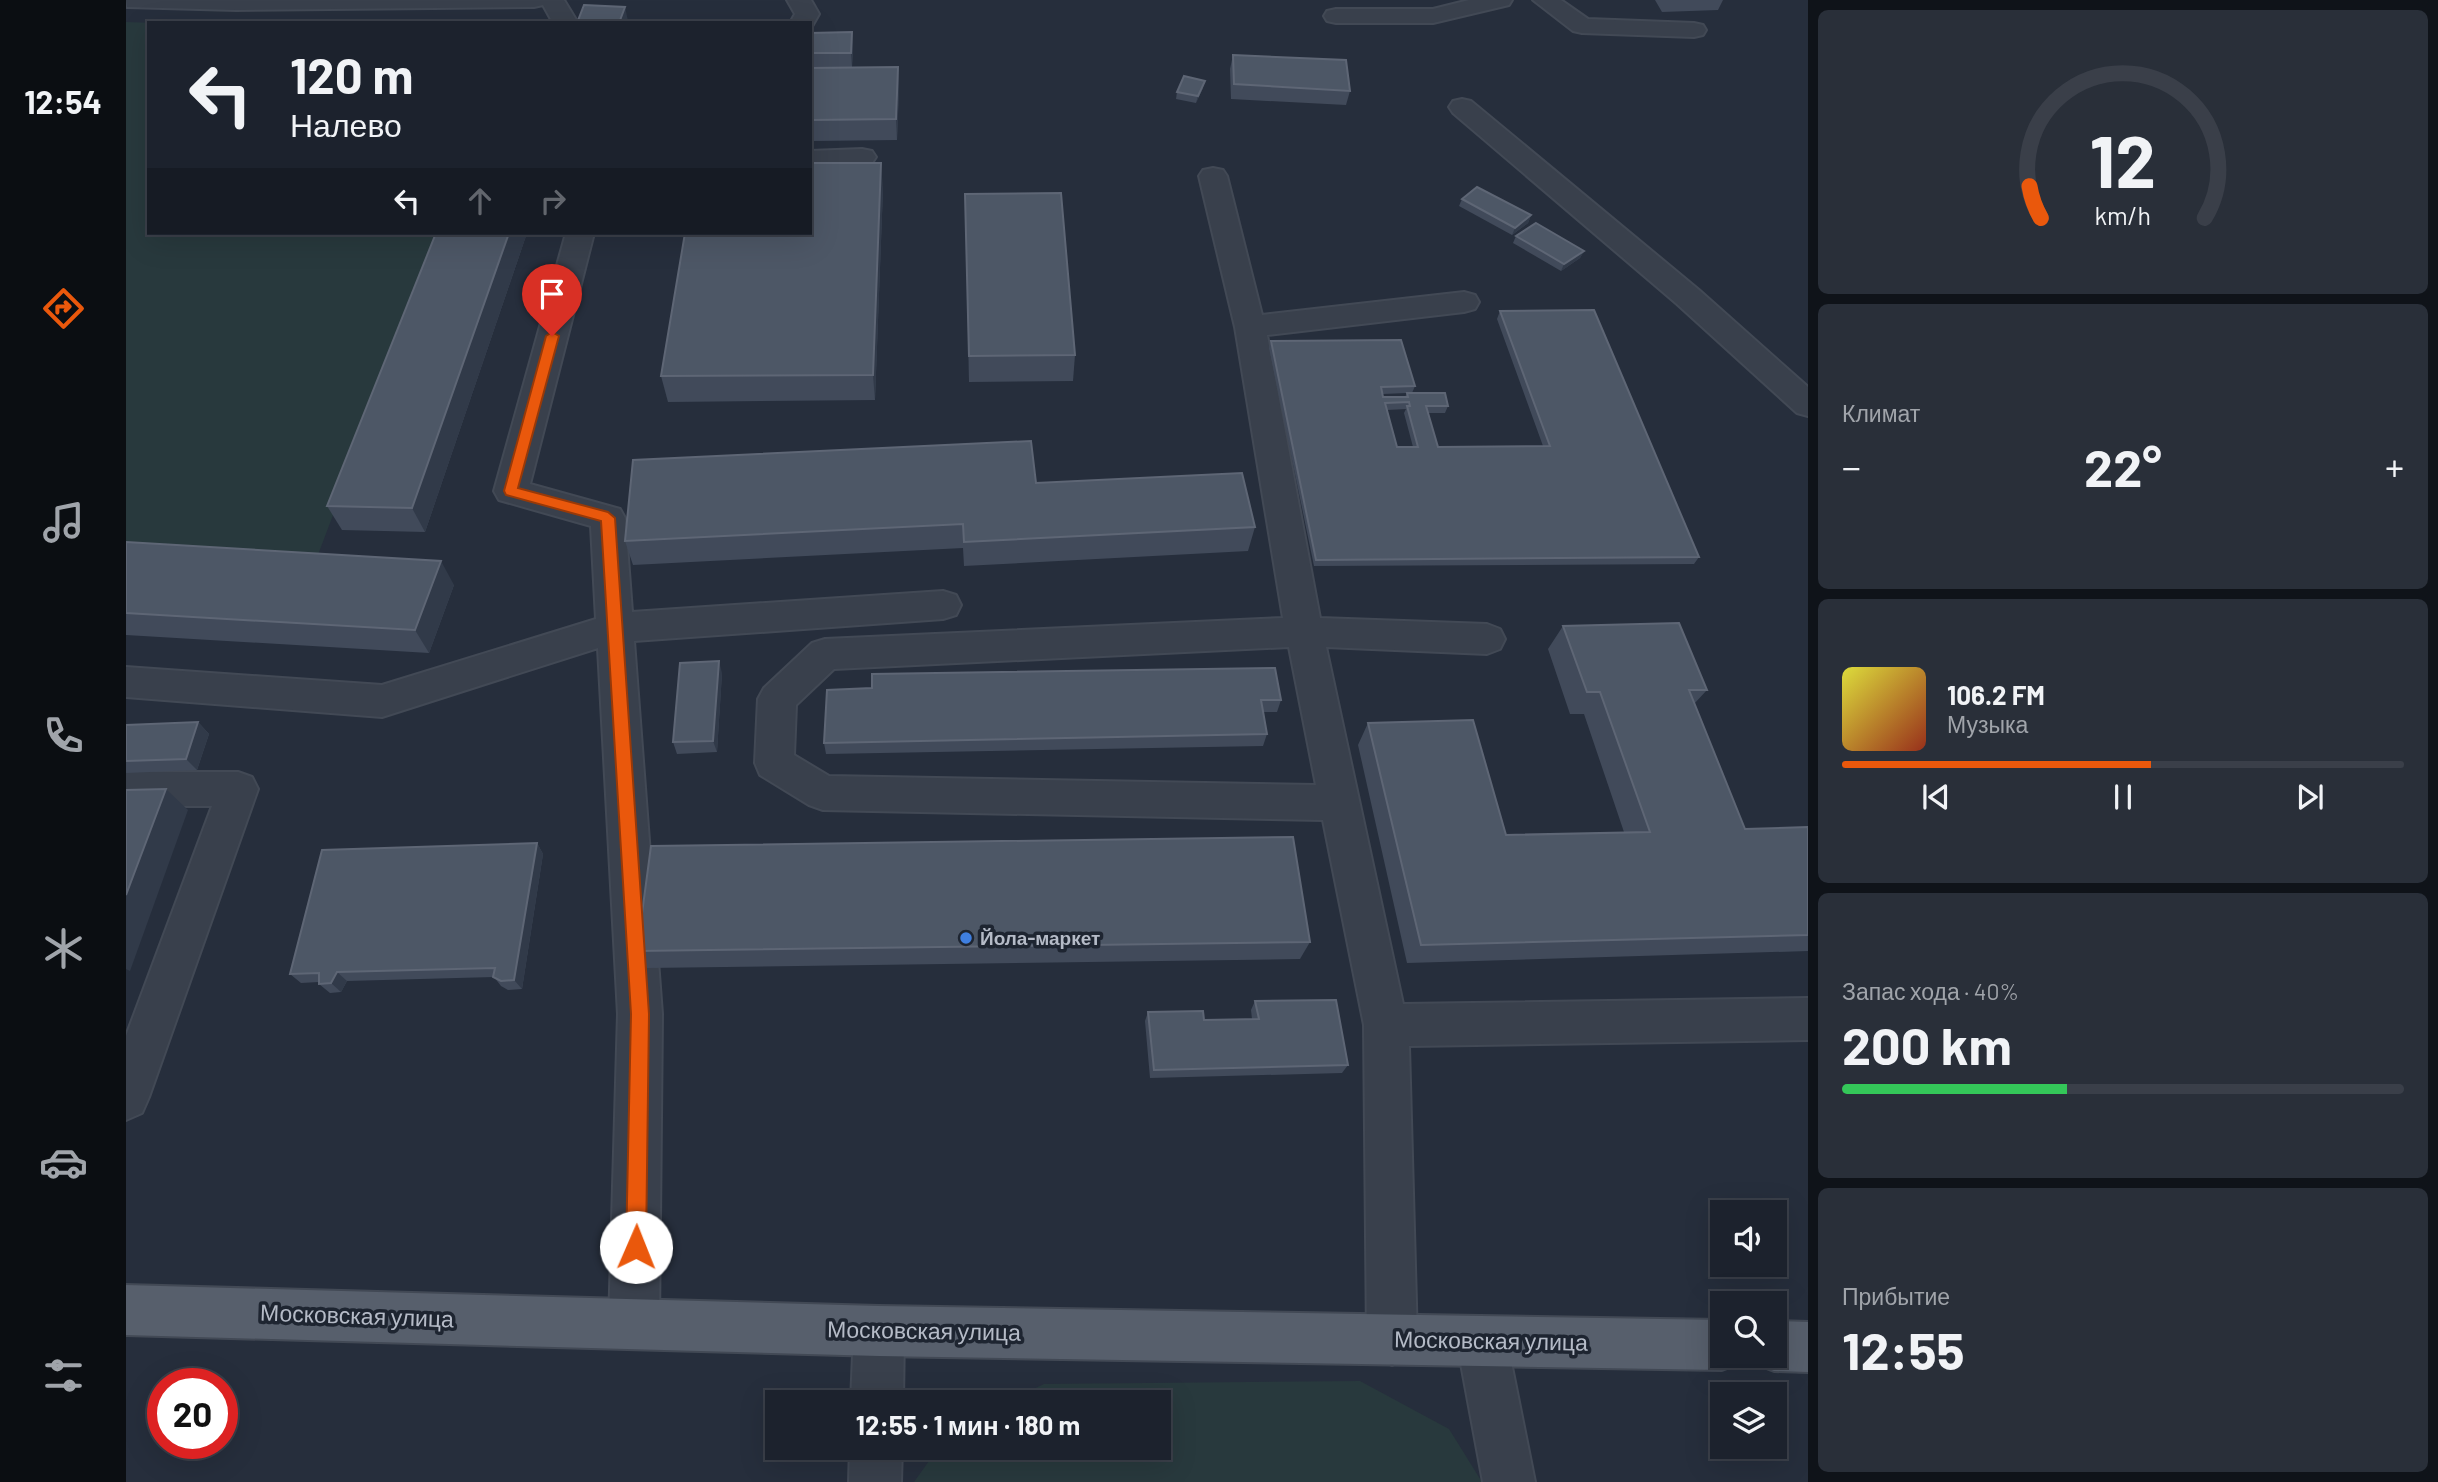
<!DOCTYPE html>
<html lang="ru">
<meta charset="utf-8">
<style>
body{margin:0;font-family:Barlow,sans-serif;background:#292f39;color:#f1f3f6;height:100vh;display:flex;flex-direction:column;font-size:26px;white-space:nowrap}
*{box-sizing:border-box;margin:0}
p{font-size:23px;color:#a0a4aa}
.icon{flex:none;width:38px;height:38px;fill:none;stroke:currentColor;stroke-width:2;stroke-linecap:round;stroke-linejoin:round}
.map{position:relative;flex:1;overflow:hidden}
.sheet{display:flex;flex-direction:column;gap:10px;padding:10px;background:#0f1319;width:630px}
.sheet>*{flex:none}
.top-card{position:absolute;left:21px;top:21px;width:665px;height:214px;border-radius:0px;box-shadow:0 7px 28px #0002,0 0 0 2px #3a3f49;background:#1c222d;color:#f1f3f6;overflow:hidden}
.fabs{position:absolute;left:1584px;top:1200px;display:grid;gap:14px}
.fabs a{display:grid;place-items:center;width:77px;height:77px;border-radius:0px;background:#1c222d;box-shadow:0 7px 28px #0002,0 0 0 2px #3a3f49;font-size:35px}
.speed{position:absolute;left:21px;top:1368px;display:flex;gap:14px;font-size:35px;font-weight:700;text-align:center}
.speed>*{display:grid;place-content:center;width:91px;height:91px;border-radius:50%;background:#1c222d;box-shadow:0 7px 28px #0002,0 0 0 2px #3a3f49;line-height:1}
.speed .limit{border:10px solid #d22;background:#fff;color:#111}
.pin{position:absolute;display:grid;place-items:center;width:60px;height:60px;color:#fff;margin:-72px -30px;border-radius:50% 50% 50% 0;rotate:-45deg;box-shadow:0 0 7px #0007}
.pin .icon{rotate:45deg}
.me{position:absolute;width:77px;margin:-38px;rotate:1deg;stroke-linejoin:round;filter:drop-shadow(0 0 5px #0008)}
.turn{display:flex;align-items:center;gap:24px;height:147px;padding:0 28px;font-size:32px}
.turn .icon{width:91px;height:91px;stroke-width:2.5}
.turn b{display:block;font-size:49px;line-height:60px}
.lanes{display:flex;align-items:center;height:66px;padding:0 28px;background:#0003;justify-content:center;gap:35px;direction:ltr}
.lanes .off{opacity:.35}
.big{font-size:52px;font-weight:700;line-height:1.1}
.sheet .widget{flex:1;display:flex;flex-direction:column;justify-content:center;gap:10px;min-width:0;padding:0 24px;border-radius:10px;background:#292f39}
.sheet .dial{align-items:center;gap:0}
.dial svg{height:182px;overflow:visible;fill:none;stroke:#3a3f49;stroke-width:7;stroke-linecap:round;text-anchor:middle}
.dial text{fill:#f1f3f6;stroke:none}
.song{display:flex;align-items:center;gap:21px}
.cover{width:84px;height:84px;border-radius:10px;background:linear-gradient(135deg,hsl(60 70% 55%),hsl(10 70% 35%))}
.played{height:7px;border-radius:4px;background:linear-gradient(90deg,#ea580c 55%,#3a3f49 55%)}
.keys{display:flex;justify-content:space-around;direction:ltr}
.heat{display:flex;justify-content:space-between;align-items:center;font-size:38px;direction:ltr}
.charge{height:10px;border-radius:5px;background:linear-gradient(90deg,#34c759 40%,#3a3f49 0)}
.trip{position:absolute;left:639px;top:1390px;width:406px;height:70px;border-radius:0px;background:#1c222d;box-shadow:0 7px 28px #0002,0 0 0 2px #3a3f49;font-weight:700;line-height:70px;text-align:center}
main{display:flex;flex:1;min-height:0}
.tabs{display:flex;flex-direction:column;width:126px;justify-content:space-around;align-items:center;background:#0b0e12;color:#a0a4aa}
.tabs .icon{width:49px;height:49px}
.tabs .active{color:#ea580c}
.tabs b{font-size:32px;color:#f1f3f6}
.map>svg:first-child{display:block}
</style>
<main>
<nav class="tabs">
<b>12:54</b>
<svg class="icon active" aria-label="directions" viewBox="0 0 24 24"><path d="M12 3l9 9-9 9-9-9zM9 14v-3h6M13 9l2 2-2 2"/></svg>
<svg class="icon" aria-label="music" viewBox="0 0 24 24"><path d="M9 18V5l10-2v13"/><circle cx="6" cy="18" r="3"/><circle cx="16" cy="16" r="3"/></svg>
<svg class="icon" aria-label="phone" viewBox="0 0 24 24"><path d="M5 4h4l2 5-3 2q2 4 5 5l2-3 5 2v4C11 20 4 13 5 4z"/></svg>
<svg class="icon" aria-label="climate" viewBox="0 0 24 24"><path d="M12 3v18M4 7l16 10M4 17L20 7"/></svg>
<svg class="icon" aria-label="car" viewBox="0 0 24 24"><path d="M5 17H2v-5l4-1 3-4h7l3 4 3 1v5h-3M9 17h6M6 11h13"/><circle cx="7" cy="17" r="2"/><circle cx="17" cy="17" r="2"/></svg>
<svg class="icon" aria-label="filters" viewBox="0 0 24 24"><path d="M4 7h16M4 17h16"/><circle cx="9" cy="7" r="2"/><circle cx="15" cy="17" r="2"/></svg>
</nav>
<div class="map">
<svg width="1682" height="1482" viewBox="0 0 1682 1482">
<rect width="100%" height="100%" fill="#262e3c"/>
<!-- green -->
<g fill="#28393d">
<polygon points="0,22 30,23 23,23 23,233 314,233 190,560 0,554"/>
<polygon points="1234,1381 1323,1429 1356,1482 788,1482 813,1447 1032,1447 1032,1402 881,1402 918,1384"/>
</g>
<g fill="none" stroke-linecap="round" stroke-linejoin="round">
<!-- minor casing -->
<g stroke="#424955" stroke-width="4">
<g id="minor">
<polygon points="0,0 438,0 452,23 427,23 417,5 408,7 110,10 1,7"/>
<polygon points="661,0 685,0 693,14 685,28 684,23 664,23 669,14"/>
<polygon points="1343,0 1386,0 1383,5 1307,23 1210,23 1201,21 1198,16 1201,11 1210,9 1307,9"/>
<polygon points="1407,0 1435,0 1462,19 1568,23 1577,25 1580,30 1577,35 1568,37 1456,33 1447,31"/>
<polygon points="1336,99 1345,101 1573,290 1682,387 1682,416 1671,413 1551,304 1327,113 1323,107 1327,101"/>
<polygon points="736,149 746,151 750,157 746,163 684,167 684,151"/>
<path d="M1087 168 1097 170 1101 176 1136 315 1338 292 1349 295 1353 302 1349 309 1338 312 1141 335 1194 618 1361 624 1374 629 1379 639 1374 649 1361 654 1200 647 1277 1004 1682 998V1040L1283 1046 1291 1340 1284 1358 1266 1365 1248 1358 1241 1340 1238 1025 1197 820 697 810 683 805 634 775 629 763 632 699 638 688 686 643 699 639 1157 618 1109 327 1073 176 1077 170ZM1163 647 1190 785 703 776 668 755 670 705 708 669Z"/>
<polygon points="440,233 468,233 404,484 494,509 499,518 506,612 817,591 830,595 835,605 830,615 817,619 508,641 536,1014 533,1324 526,1342 508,1349 490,1342 483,1324 492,1014 472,648 256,717 0,697 0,667 256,685 470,619 465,526 373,500 368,491"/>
<polygon points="0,772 112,772 126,777 132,789 23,1097 16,1113 0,1120 0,1036 86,806 0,806"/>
<polygon points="753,1306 771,1313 778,1331 777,1402 725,1402 728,1331 735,1313"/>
<polygon points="1356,1317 1374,1324 1381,1342 1409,1482 1357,1482 1331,1342 1338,1324"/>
<polygon points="724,1447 776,1447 775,1482 723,1482"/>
</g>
</g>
<!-- major casing -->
<g stroke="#424955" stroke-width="4">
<g id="major">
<polygon points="0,1285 753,1306 1596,1320 1596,1356 1616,1356 1614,1363 1596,1370 753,1356 0,1335"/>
<polygon points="1648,1321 1682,1322 1682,1372 1648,1371 1630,1364 1627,1356 1648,1356"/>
</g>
</g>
<!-- minor -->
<use href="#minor" fill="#39404c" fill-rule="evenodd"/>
<!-- major -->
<use href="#major" fill="#575f6c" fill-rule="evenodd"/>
</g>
<!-- wall -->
<g fill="#414a5a" fill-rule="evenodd">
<polygon points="1529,0 1597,0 1592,10 1536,12"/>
<polygon points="726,32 727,46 726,67 684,67 684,33"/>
<polygon points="1107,55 1224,91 1220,105 1105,99 1104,69"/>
<polygon points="772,67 773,88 771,140 684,141 684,68"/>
<polygon points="1077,88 1070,103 1050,99 1051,92"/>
<polygon points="757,189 749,400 542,402 535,376"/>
<polygon points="839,194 949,355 947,381 843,382"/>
<polygon points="1336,199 1405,215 1402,223 1386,235 1333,206"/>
<polygon points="310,233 401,233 299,532 216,530 201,506"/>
<polygon points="1390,236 1458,251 1454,258 1435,271 1387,243"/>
<path d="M1374 311 1573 557 1568 564 1188 566 1143 348 1145 341 1289 386 1286 393 1322 406 1319 413H1302L1312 447 1417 446 1371 319ZM1281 393 1279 397H1257V394ZM1280 409 1278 413 1287 447H1271L1261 410Z"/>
<polygon points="910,483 1129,527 1122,551 838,566 837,548 507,565 499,541"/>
<polygon points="0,542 328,585 303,653 0,635"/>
<polygon points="1437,626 1581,690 1568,704 1619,829 1682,827 1682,951 1281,963 1232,745 1242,723 1380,835 1498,832 1458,714 1444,714 1422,649"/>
<polygon points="596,673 591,752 551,754 547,742"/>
<polygon points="701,690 1155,700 1151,712 1137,712 1141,734 1137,746 700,754 698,743"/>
<polygon points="72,722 83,734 71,770 0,773 0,725"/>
<polygon points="411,843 417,854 396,989 382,990 375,986 368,977 221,981 215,992 204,993 193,984 193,982 175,983 164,974"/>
<polygon points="1184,942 1174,959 521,968 511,951"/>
<polygon points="1129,1001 1222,1065 1216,1073 1024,1078 1019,1021 1022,1012 1078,1020 1126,1019 1125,1010"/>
</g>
<!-- shaded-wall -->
<g fill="#313a49">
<polygon points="499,7 502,21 502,23 493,23"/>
<polygon points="726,32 727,46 726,67 725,53"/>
<polygon points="772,67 773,88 771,140 770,119"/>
<polygon points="1079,81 1077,88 1070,103 1072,96"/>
<polygon points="755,163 757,189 749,400 747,375"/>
<polygon points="1405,215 1402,223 1386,235 1389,228"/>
<polygon points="383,233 401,233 299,532 286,508"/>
<polygon points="1458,251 1454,258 1435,271 1438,264"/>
<polygon points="315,561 328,585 303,653 289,630"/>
<polygon points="593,661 596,673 591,752 587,741"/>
<polygon points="72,722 83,734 71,770 60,759"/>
<polygon points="40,789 62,810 4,971 0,969 0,895"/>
<polygon points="411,843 417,854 396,989 388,980"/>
<polygon points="211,972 221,981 215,992 205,983"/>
</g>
<!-- building -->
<g fill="#4d5766" stroke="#5e6675" stroke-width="2" fill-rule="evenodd">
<polygon points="458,5 499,7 493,23 451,23"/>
<polygon points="726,32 725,53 684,53 684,33"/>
<polygon points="1107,55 1220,60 1224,91 1108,84"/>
<polygon points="772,67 770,119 684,120 684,68"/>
<polygon points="1058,76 1079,81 1072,96 1051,92"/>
<polygon points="684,163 755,163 747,375 535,376 559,233 684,233"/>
<polygon points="1351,187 1405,215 1389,228 1336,199"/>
<polygon points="935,193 949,355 843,356 839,194"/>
<polygon points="1410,223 1458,251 1438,264 1390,236"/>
<polygon points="310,233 383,233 286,508 201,506"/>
<path d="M1468 310 1573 557 1190 560 1145 341 1275 340 1289 386 1255 387 1257 397H1282L1281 393H1319L1322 406H1300L1312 447 1424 446 1374 311ZM1283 402 1284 406H1281L1292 447H1271L1259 403Z"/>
<polygon points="905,441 910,483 1116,473 1129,527 838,542 837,524 499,541 507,460"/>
<polygon points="0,542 315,561 289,630 0,613"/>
<polygon points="1553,623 1581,690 1563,690 1619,829 1682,827 1682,935 1295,945 1242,723 1347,720 1380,835 1524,832 1474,692 1461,692 1437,626"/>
<polygon points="593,661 587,741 547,742 554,663"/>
<polygon points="1149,668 1155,700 1135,700 1141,734 698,743 701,690 746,688 746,674"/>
<polygon points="72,722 60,759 0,761 0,725"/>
<polygon points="40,789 0,895 0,790"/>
<polygon points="1167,837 1184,942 511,951 525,846"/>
<polygon points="411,843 388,980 375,981 367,977 369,968 211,972 205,983 193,984 193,973 164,974 196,850"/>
<polygon points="1210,1000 1222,1065 1028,1070 1022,1012 1077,1011 1078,1020 1133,1019 1129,1001"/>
</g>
<!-- route -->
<polygon fill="#ea580c" stroke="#983908" stroke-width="2" points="426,332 433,336 392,488 482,512 489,518 523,1014 520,1247 517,1254 510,1256 503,1254 500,1247 505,1014 475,521 380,495 378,491 420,336"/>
<!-- markers -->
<circle fill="#3f7fe0" stroke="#1e2531" stroke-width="2.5" cx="840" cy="938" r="7"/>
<g text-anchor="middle" stroke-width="7" stroke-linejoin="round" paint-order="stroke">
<!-- poi labels -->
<g font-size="19" font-weight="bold" fill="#b5bbc7" stroke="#1e2531" text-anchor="start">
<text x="854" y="945">Йола-маркет</text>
</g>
<!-- near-street labels -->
<g font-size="23" fill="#b5bbc7" stroke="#1e2531">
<text transform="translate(231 1316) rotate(2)" y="8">Московская улица</text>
<text transform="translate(798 1331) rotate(1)" y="8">Московская улица</text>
<text transform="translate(1365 1341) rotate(1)" y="8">Московская улица</text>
</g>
</g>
</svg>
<div class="fabs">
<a><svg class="icon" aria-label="sound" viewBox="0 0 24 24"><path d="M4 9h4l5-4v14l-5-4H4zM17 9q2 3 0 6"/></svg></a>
<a><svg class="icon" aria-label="search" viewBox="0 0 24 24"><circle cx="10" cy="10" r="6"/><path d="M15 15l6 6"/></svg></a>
<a><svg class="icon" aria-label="layers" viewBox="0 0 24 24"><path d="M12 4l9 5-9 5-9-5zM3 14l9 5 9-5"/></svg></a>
</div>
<div class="speed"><div class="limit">20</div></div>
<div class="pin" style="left:426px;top:336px;background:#d93025"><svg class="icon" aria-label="arrive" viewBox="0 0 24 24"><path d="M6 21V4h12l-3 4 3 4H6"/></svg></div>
<svg class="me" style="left:510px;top:1247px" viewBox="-20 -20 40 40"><circle r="19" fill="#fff"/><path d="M0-13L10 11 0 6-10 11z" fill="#ea580c"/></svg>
<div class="trip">12:55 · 1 мин · 180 m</div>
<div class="top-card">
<div class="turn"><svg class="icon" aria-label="left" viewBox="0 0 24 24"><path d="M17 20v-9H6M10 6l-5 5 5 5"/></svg><div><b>120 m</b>Налево</div></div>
<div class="lanes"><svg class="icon" aria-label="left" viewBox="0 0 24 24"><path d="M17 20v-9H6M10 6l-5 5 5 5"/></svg><svg class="icon off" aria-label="ahead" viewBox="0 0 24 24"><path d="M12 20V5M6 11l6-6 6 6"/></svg><svg class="icon off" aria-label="right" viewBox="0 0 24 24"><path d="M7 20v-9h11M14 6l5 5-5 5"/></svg></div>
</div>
</div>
<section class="sheet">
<div class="widget dial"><svg viewBox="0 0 100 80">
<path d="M14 69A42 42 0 1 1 86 69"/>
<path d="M14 69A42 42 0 0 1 9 55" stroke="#ea580c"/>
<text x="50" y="56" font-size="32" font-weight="700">12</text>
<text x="50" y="72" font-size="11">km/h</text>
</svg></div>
<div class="widget"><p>Климат</p>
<div class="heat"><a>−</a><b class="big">22°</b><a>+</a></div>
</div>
<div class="widget">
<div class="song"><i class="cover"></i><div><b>106.2 FM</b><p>Музыка</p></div></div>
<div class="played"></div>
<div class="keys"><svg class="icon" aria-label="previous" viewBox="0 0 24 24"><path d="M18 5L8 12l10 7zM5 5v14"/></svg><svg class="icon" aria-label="pause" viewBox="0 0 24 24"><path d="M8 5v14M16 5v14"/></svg><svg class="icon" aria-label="next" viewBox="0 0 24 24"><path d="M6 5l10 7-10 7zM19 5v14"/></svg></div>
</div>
<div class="widget"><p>Запас хода · 40%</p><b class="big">200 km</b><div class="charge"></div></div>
<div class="widget"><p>Прибытие</p><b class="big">12:55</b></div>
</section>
</main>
